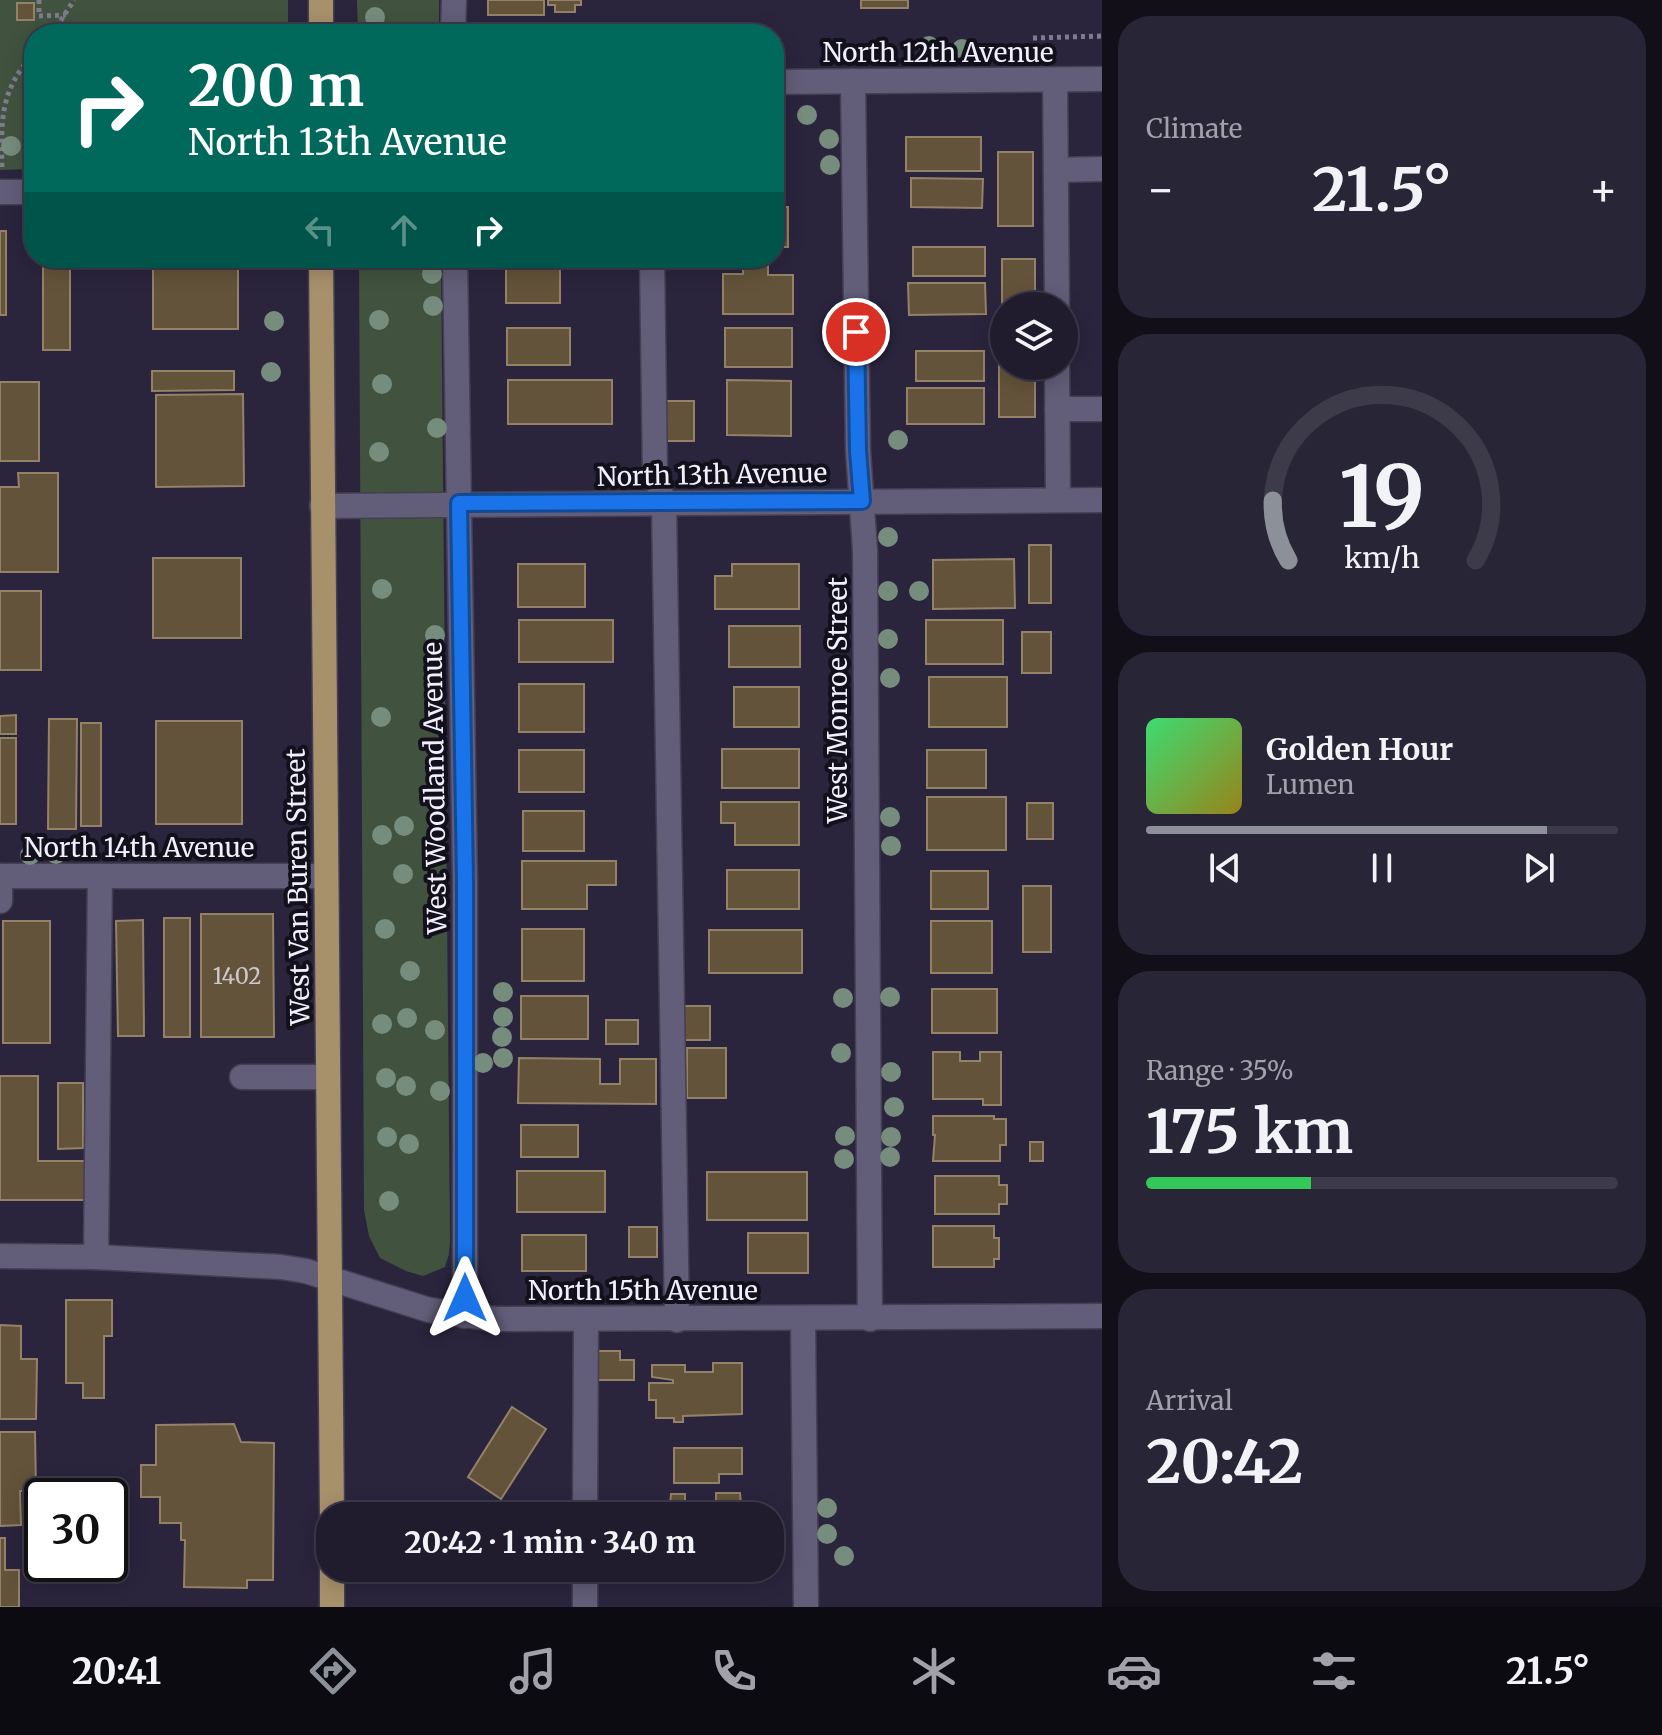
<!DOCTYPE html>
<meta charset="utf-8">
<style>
body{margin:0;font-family:Merriweather,serif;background:#282536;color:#f1f3f6;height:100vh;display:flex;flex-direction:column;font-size:30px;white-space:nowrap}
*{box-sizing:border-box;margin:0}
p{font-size:26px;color:#a2a1aa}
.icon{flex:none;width:44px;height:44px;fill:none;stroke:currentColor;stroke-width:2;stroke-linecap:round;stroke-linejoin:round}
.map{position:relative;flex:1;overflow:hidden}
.drawer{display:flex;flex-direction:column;gap:16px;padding:16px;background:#120f19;width:560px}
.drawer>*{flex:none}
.banner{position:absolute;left:24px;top:24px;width:760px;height:244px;border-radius:32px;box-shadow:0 4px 20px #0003,0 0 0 2px #3d3a4a;background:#00695c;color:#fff;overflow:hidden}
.tools{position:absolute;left:990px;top:292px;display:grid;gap:16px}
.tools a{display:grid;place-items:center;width:88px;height:88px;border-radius:50%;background:#201c2e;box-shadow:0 4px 20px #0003,0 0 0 2px #3d3a4a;font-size:40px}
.speed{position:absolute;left:24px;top:1478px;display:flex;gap:16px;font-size:40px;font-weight:700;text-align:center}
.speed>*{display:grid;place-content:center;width:104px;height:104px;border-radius:50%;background:#201c2e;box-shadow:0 4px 20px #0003,0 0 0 2px #3d3a4a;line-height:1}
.speed .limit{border:4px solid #111;border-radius:12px;background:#fff;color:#111}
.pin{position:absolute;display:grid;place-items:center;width:68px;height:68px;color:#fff;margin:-34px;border:4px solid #fff;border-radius:50%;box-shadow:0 2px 8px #0007}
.me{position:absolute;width:88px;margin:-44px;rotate:0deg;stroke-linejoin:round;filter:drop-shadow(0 0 6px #0008)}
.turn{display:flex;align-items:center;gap:28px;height:168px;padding:0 32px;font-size:36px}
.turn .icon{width:104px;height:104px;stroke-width:2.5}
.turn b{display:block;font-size:56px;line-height:68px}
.lanes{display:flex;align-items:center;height:76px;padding:0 32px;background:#0003;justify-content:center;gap:40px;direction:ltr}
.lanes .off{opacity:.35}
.big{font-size:60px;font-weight:700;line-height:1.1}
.drawer .widget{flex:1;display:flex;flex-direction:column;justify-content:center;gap:12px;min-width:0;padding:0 28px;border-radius:32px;background:#282536}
.drawer .dial{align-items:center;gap:0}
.dial svg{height:208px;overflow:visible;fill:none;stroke:#3d3a4a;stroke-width:7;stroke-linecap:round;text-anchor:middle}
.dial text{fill:#f1f3f6;stroke:none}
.song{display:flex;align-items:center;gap:24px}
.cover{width:96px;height:96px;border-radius:12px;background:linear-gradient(135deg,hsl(140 70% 55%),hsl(50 70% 35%))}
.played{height:8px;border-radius:4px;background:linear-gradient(90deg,#8c9099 85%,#3d3a4a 85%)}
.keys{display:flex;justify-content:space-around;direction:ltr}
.heat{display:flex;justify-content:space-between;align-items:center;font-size:44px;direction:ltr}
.charge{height:12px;border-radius:6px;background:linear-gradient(90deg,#34c759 35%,#3d3a4a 0)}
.trip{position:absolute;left:316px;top:1502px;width:468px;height:80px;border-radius:32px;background:#201c2e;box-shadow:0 4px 20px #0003,0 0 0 2px #3d3a4a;font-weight:700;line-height:80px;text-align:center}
.tabs{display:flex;height:128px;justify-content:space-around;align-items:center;background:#0d0b12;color:#a2a1aa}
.tabs .icon{width:56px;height:56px}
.tabs .current{color:#8c9099}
.tabs b{font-size:36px;color:#f1f3f6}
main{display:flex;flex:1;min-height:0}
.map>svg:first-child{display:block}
</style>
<main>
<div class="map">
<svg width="1102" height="1607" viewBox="0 0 1102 1607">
<rect width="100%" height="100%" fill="#2a253d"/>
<!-- green -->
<g fill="#41533f">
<polygon points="0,0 288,0 288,34 34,34 34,169 0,170"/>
<polygon points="357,0 439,0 439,34 358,34"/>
<polygon points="359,258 441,258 450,1239 449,1254 445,1267 423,1276 406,1271 380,1258 369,1236 364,1210"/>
</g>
<!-- building -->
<g fill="#63533a" stroke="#948267" stroke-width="2">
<rect x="488" y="0" width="56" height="15"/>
<polygon points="548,0 581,0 581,5 575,5 575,12 555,12 555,5 548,5"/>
<rect x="861" y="0" width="47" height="8"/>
<rect x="17" y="3" width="17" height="17"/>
<rect x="906" y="137" width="75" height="34"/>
<rect x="998" y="152" width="35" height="74"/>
<polygon points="911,178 983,179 982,208 911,207"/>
<rect x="774" y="207" width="14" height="40"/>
<rect x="0" y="231" width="6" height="84"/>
<rect x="913" y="247" width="72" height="29"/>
<rect x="43" y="258" width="27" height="92"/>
<rect x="153" y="258" width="85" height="71"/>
<polygon points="743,258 768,258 768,275 793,275 793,314 723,314 723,274 743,274"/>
<rect x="1002" y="259" width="33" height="47"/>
<rect x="506" y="266" width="54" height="37"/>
<polygon points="908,283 985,283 986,314 909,315"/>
<rect x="507" y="328" width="63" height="37"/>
<rect x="725" y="328" width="67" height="39"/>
<polygon points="999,339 1004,339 1004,366 1035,366 1035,417 999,417"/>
<rect x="916" y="351" width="68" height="30"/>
<polygon points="152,371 234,371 234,390 152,391"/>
<rect x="508" y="380" width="104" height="44"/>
<polygon points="727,380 791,381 791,436 727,435"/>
<rect x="0" y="382" width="39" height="79"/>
<rect x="907" y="388" width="77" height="36"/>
<polygon points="243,394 244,486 156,487 156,395"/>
<rect x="660" y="401" width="34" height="40"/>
<polygon points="18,473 58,473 58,572 0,572 0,487 19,487"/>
<rect x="1029" y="545" width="22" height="58"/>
<rect x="153" y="558" width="88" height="80"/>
<polygon points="1014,559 1015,608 933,609 933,560"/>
<rect x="518" y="564" width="67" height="43"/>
<polygon points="732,564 799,564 799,609 715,609 715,576 732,576"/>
<rect x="0" y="591" width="41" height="79"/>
<rect x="519" y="620" width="94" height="42"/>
<rect x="926" y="620" width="77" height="44"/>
<rect x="729" y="626" width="71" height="41"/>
<rect x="1022" y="632" width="29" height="41"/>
<rect x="929" y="677" width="78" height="50"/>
<rect x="519" y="684" width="65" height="48"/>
<rect x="734" y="687" width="65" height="40"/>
<polygon points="16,715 16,734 0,734 0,716"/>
<polygon points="49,719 77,719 76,829 48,829"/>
<rect x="156" y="721" width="86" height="103"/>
<rect x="81" y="723" width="20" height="103"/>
<rect x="0" y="738" width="16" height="86"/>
<rect x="722" y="749" width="77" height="39"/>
<rect x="519" y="750" width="65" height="42"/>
<rect x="927" y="750" width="59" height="38"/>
<rect x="927" y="797" width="79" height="53"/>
<polygon points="721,802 799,802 799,845 735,845 735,823 721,823"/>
<rect x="1027" y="803" width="26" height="36"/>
<rect x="523" y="811" width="61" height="40"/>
<polygon points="522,861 616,861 616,885 587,885 587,909 522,909"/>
<rect x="727" y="870" width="72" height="39"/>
<rect x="931" y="871" width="57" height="38"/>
<rect x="1023" y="886" width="28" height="66"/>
<polygon points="201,914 273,914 274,1037 201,1037"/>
<rect x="164" y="918" width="26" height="119"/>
<polygon points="143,920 144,1036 118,1036 116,921"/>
<rect x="3" y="921" width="47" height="122"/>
<rect x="931" y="921" width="61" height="52"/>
<rect x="522" y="929" width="62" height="52"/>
<rect x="709" y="930" width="93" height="43"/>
<rect x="932" y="989" width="65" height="44"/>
<rect x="521" y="996" width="67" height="43"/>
<rect x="677" y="1006" width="33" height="34"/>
<rect x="606" y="1020" width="32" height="24"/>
<rect x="687" y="1048" width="39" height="50"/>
<polygon points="933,1052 960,1052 960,1061 980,1061 980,1052 1001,1052 1001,1105 983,1105 983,1099 933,1099"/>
<polygon points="519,1058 600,1059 600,1084 620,1084 620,1059 656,1059 656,1104 518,1103"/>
<polygon points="0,1076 38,1076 38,1161 86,1161 86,1200 0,1200"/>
<polygon points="58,1083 83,1083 83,1148 58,1149"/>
<polygon points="933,1116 994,1116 994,1119 1006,1119 1006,1145 1000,1145 1000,1161 933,1161 935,1135 933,1135"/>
<rect x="521" y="1125" width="57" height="32"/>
<rect x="1030" y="1142" width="13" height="19"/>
<rect x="517" y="1171" width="88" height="41"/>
<rect x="707" y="1172" width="100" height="48"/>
<polygon points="935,1176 999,1176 999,1185 1007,1185 1007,1204 999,1204 999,1214 935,1214"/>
<polygon points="933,1226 994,1226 994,1238 999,1238 999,1259 994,1259 994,1267 933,1267"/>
<rect x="629" y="1227" width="28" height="30"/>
<rect x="748" y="1233" width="60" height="40"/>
<rect x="522" y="1235" width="64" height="36"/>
<polygon points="66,1300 112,1300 112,1336 104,1336 104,1398 83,1398 83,1383 66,1383"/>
<polygon points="0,1325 21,1326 21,1359 37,1359 36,1419 0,1419"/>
<polygon points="593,1351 620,1351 620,1360 634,1360 634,1380 593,1380"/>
<polygon points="713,1363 742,1363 742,1414 683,1416 683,1422 674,1422 674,1418 656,1418 656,1400 649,1400 649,1383 673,1383 673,1380 652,1377 652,1365 685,1365 685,1372 713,1372"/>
<polygon points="512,1407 546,1429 501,1499 468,1477"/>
<polygon points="234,1424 241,1442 274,1443 273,1580 247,1580 247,1588 184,1587 185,1540 181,1540 181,1523 160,1523 160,1497 141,1497 141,1465 156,1465 156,1425"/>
<polygon points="0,1432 35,1432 36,1491 20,1491 21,1525 0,1526"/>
<polygon points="674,1448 742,1448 742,1474 719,1474 719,1483 674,1483"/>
<polygon points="716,1493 740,1493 742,1516 669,1516 671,1494 685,1494 685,1504 716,1504"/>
<rect x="603" y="1506" width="35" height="10"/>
<polygon points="0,1538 5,1538 5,1570 19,1570 19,1607 0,1607"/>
</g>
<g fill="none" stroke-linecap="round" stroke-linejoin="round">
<!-- minor casing -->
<g stroke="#443f53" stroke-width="27">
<g id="minor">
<polyline points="453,34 454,0"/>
<polyline points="1055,80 1057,306"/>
<polyline points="853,81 858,451 865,550 870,1319"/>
<polyline points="774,82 1102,79"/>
<polyline points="1056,170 1102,169"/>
<polyline points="0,192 34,192"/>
<polyline points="455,258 465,881 465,1316"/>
<polyline points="652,258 655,473 664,504 677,1320"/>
<polyline points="1057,366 1058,500"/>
<polyline points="1057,409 1102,409"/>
<polyline points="322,506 1102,500"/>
<polyline points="0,876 325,876"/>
<polyline points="0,901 0,876"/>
<polyline points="242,1077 328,1077"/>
<polyline points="0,1256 96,1257 281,1267 306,1271 429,1310 495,1319 1102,1316"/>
<polyline points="96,1257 100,876"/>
<polyline points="803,1318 806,1607"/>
<polyline points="585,1516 586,1320"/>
<polyline points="585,1607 585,1568"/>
</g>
</g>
<!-- major casing -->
<g stroke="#443f53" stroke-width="27">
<g id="major">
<polyline points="321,34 321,0"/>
<polyline points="321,258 332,1516"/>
<polyline points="332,1568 332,1607"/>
</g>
</g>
<!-- path -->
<g stroke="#7e7b8e" stroke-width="5" stroke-dasharray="4 4" stroke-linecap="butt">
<polyline points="39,0 39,16 66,15"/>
<polyline points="52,34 74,0"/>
<polyline points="1033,38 1102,36"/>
<path d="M2 167C1 118 0 91 34 53"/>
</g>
<!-- minor -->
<use href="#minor" stroke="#625d78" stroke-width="24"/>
<!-- major -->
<use href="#major" stroke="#a7916b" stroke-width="24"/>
</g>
<!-- trees -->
<g fill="#768c7c">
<circle cx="375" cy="17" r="10"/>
<circle cx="929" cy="46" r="10"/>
<circle cx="962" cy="49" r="10"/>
<circle cx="807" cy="115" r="10"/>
<circle cx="829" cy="139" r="10"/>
<circle cx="11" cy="146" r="10"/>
<circle cx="830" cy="165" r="10"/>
<circle cx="432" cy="274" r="10"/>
<circle cx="433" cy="306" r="10"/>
<circle cx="379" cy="320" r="10"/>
<circle cx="274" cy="321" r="10"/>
<circle cx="271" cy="372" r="10"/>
<circle cx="382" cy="384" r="10"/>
<circle cx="437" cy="428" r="10"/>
<circle cx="898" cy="440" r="10"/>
<circle cx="379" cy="452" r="10"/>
<circle cx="888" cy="537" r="10"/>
<circle cx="382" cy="589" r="10"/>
<circle cx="888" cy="591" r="10"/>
<circle cx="919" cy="591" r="10"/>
<circle cx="435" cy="635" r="10"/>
<circle cx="888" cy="639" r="10"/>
<circle cx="890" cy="678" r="10"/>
<circle cx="381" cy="717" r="10"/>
<circle cx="437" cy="758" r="10"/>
<circle cx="890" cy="817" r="10"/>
<circle cx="404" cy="826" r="10"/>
<circle cx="382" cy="835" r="10"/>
<circle cx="891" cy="846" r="10"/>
<circle cx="56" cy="854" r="10"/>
<circle cx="30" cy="855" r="10"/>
<circle cx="403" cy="874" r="10"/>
<circle cx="385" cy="929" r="10"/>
<circle cx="410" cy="971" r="10"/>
<circle cx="503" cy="992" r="10"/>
<circle cx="890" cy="997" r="10"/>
<circle cx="843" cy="998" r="10"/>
<circle cx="503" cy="1017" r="10"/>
<circle cx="407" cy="1018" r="10"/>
<circle cx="382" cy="1024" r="10"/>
<circle cx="435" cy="1030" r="10"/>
<circle cx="502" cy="1037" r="10"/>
<circle cx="841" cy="1053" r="10"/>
<circle cx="503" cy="1058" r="10"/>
<circle cx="483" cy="1063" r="10"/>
<circle cx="891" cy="1072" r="10"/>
<circle cx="386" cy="1078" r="10"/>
<circle cx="406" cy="1086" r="10"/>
<circle cx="440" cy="1091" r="10"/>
<circle cx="894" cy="1107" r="10"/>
<circle cx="845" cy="1136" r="10"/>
<circle cx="387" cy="1137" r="10"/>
<circle cx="891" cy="1137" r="10"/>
<circle cx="409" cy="1144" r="10"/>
<circle cx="890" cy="1157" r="10"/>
<circle cx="844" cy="1159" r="10"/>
<circle cx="389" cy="1201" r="10"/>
<circle cx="827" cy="1508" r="10"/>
<circle cx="827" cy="1534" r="10"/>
<circle cx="844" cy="1556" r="10"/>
</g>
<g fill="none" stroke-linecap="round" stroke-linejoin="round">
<!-- route casing -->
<g stroke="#114b97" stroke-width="20">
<polyline id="route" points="465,1298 465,881 459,503 862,501 858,451 856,332"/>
</g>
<!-- route -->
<use href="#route" stroke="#1a73e8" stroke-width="14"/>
</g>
<g text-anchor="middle" stroke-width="8" stroke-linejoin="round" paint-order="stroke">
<!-- number labels -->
<g font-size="22" fill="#cec8cc">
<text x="237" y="984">1402</text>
</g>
<!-- street labels -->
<g font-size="26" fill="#f1effd" stroke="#12101b">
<text x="938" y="62">North 12th Avenue</text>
<text transform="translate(712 475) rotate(-1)" y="9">North 13th Avenue</text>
<text transform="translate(838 700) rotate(-90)" y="9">West Monroe Street</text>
<text transform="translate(435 788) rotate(-91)" y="9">West Woodland Avenue</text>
<text x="139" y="857">North 14th Avenue</text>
<text transform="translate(298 887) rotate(-91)" y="9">West Van Buren Street</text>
<text x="643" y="1300">North 15th Avenue</text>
</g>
</g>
</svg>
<div class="tools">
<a><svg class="icon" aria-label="layers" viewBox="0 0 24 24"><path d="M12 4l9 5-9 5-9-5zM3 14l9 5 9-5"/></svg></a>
</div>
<div class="speed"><div class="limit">30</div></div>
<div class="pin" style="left:856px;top:332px;background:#d93025"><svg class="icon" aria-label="arrive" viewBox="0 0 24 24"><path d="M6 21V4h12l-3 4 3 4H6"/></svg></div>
<svg class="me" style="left:465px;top:1298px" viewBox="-20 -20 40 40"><path d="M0-17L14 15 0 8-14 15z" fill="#1a73e8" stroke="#fff" stroke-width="4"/></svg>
<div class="trip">20:42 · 1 min · 340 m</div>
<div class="banner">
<div class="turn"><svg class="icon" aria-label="right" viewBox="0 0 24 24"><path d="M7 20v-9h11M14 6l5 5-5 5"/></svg><div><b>200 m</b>North 13th Avenue</div></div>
<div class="lanes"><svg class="icon off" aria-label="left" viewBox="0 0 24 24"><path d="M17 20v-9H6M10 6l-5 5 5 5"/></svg><svg class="icon off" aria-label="ahead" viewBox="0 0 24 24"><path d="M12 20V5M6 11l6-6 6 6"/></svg><svg class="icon" aria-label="right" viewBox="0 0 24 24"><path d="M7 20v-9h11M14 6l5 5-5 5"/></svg></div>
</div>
</div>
<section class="drawer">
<div class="widget"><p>Climate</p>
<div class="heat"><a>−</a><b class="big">21.5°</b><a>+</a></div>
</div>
<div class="widget dial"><svg viewBox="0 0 100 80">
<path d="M14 69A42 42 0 1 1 86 69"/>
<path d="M14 69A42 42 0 0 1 8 46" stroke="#8c9099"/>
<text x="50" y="56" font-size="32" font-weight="700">19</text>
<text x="50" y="72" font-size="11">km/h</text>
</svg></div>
<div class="widget">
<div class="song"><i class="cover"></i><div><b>Golden Hour</b><p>Lumen</p></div></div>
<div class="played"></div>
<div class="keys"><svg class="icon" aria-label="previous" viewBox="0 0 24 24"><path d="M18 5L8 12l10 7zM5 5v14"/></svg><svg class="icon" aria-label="pause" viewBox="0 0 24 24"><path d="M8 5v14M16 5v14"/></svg><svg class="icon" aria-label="next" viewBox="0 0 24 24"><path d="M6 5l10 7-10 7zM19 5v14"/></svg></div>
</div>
<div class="widget"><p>Range · 35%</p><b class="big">175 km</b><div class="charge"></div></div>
<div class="widget"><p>Arrival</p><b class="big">20:42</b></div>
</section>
</main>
<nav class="tabs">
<b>20:41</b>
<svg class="icon current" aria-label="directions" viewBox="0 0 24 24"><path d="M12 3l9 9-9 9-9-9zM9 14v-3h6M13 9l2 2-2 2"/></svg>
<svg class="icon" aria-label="music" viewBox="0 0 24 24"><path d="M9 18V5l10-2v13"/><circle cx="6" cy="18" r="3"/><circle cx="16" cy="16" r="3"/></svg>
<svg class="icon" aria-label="phone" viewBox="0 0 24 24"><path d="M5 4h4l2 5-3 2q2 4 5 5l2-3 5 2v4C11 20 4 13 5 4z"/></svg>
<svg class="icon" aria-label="climate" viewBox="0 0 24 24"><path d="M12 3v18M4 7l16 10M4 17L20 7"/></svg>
<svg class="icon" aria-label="car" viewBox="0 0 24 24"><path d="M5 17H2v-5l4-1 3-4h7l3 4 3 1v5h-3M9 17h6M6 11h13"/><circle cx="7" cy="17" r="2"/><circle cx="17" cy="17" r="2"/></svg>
<svg class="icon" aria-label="filters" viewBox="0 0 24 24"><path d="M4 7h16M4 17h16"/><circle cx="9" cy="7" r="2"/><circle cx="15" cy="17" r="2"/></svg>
<b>21.5°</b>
</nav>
